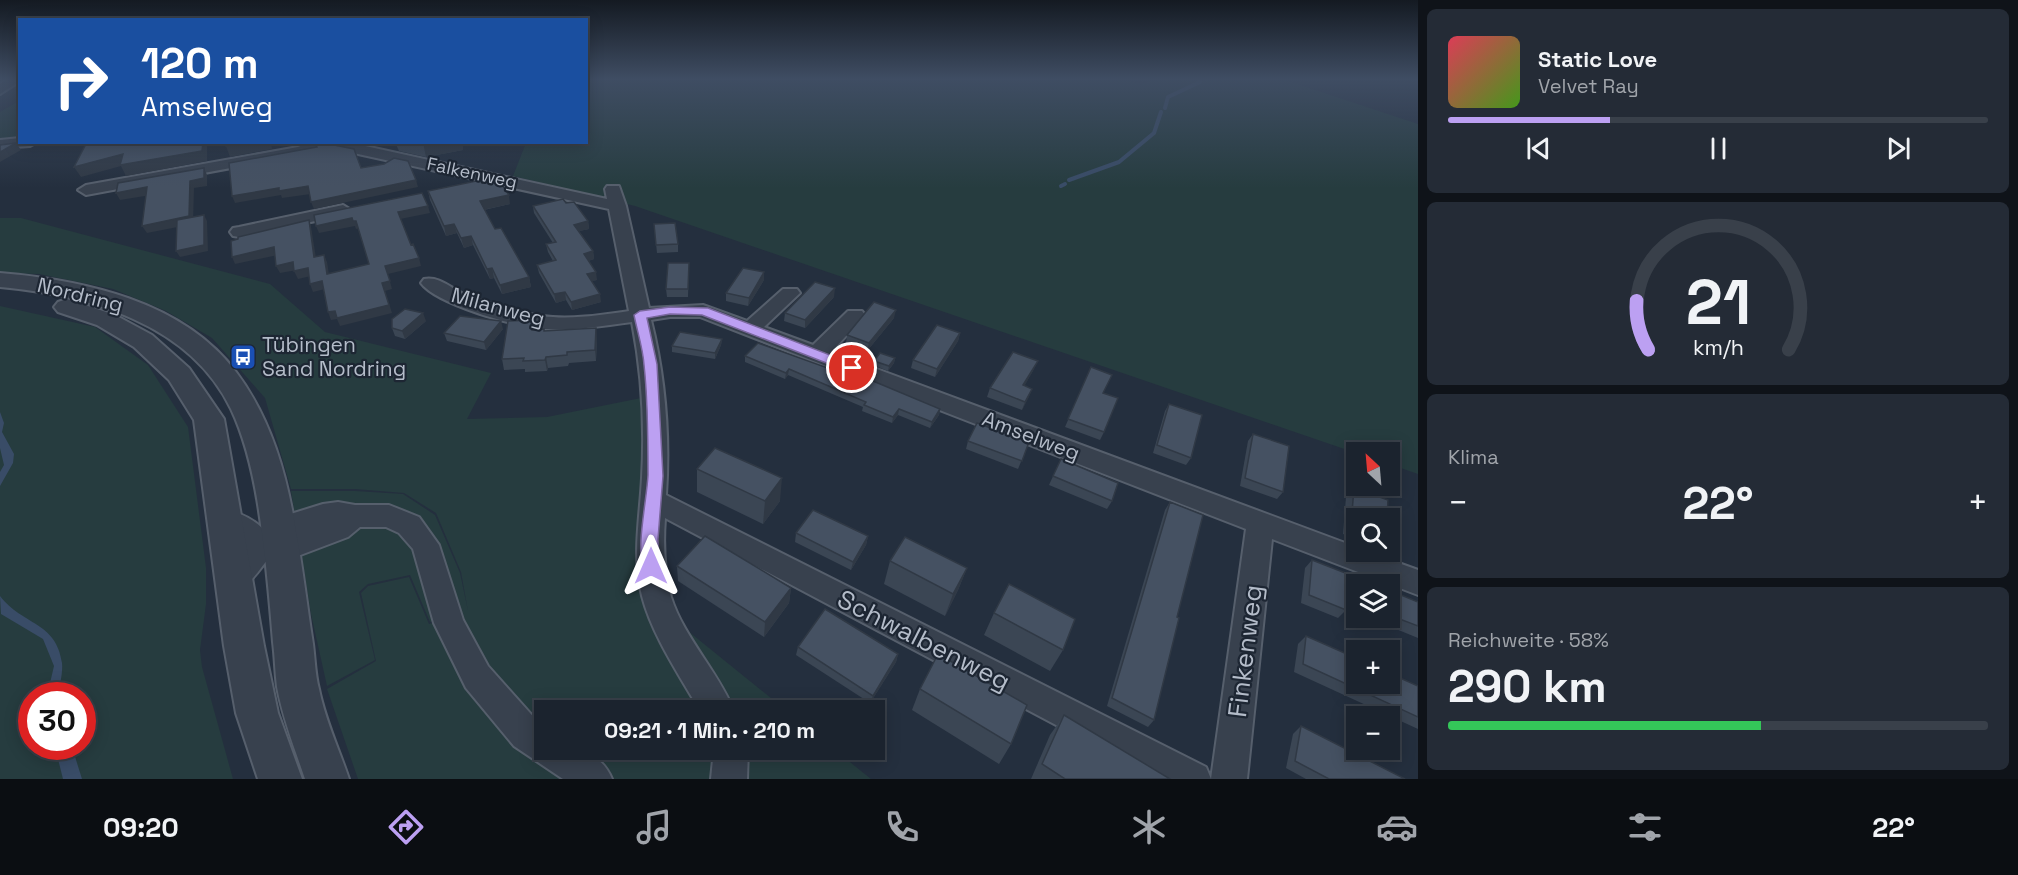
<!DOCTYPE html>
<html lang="de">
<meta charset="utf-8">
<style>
body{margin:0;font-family:"Space Grotesk",sans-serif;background:#242b36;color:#f1f3f6;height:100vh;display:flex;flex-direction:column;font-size:22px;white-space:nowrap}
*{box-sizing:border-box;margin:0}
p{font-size:20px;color:#a0a4aa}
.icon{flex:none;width:33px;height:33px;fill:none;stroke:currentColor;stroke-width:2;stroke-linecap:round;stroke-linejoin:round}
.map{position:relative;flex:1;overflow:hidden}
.side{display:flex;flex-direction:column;gap:9px;padding:9px;background:#0f1319;width:600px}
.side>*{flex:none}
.guide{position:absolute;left:18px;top:18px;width:570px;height:126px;border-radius:0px;box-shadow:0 3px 15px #0003,0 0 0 2px #39404a;background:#1a4fa0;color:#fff;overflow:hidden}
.needle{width:39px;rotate:334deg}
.buttons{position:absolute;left:1346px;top:442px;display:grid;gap:12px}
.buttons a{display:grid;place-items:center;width:54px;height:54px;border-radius:0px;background:#1b232e;box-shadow:0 3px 15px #0003,0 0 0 2px #39404a;font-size:30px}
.speed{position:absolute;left:18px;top:682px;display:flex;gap:12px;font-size:30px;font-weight:700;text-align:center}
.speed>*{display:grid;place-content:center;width:78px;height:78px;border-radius:50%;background:#1b232e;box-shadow:0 3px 15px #0003,0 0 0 2px #39404a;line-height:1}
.speed .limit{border:9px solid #d22;background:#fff;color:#111}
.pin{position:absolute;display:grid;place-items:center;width:51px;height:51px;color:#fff;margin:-26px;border:3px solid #fff;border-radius:50%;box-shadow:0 2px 6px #0007}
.me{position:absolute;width:66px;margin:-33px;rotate:0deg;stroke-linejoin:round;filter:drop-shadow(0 0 4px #0008)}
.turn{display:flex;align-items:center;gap:21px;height:126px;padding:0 24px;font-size:27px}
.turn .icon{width:78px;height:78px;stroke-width:2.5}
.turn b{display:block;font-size:42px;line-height:51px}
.big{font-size:45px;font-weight:700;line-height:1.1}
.side .card{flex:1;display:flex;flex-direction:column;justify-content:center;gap:9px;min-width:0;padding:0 21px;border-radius:9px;background:#242b36}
.side .dial{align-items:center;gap:0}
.dial svg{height:156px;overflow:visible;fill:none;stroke:#39404a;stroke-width:7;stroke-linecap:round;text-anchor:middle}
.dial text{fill:#f1f3f6;stroke:none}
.song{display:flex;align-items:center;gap:18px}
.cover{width:72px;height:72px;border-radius:9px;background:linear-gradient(135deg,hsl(350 70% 55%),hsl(100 70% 35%))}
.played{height:6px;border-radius:3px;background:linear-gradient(90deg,#bca0f2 30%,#39404a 30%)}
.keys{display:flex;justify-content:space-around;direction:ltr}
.heat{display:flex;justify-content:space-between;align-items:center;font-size:33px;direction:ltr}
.charge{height:9px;border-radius:4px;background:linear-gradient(90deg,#34c759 58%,#39404a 0)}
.trip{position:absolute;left:534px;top:700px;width:351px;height:60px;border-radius:0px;background:#1b232e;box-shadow:0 3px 15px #0003,0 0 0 2px #39404a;font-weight:700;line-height:60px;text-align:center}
.dock{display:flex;height:96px;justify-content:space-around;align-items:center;background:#0b0e12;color:#a0a4aa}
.dock .icon{width:42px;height:42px}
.dock .selected{color:#bca0f2}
.dock b{font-size:27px;color:#f1f3f6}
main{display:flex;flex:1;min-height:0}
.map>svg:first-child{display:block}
</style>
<main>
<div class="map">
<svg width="1418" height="779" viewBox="0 0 1418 779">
<rect width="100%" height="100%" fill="#242f3e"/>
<!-- green -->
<g fill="#263c3f" fill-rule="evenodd">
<polygon points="587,79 1122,79 1141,85 1153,79 1282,79 1418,124 1418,474 1389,464 1389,453 1356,453 635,206 513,176 526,143 586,142"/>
<polygon points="19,101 19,141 0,142 0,112"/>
<polygon points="0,218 21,218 270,284 325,332 491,373 467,419 547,417 646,397 645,593 688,631 787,711 544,711 544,750 835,750 871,779 358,779 327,689 376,661 361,593 368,586 409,577 429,624 459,614 430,622 410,575 368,584 359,592 375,660 327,686 311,614 291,491 355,491 403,494 435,515 460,573 468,611 461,572 436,513 404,493 355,489 291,489 265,398 212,338 166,311 113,289 39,274 0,273"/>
<path d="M0 306 95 327 148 365 188 427 206 568V604L200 650 202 667 233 779H0ZM32 696H82V747H32Z"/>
</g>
<!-- water -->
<g fill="#394c67">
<polygon points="0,412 4,423 2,432 14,454 13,463 0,486 0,472 4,465 0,448"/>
<path d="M0 596C23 626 56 621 62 663 63 672 60 683 59 692L47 696 54 666 43 639 1 614Z"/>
<polygon points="55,747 72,747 82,779 63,779"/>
</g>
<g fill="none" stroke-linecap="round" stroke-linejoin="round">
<!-- stream -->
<g stroke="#394c67" stroke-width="4">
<polyline points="1165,108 1168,97 1200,82 1200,79"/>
<polyline points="1069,180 1119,162 1154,133 1161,112"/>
<polyline points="1061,186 1065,184"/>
</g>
<!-- minor casing -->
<g stroke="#565f6c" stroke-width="4">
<g id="minor">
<polygon points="7,79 20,79 20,81 0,94 0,84"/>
<polygon points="20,138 20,142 37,142 30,146 0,148 0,140"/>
<path d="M310 142H347L607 199 605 189 607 186H619L626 206 649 308 703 305 747 321 783 289H797L800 293 764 327 813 345 848 311H862L865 315 862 319 831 352 1356 547V552H1368L1418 570V595L1272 539 1247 779H1158L665 518C663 545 664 571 671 597 684 638 718 671 734 711H700C680 676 652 635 642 596 632 556 640 518 642 478 645 426 642 373 632 322 603 326 573 331 545 329 519 328 436 304 421 283L424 279C440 275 455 292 470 297 493 304 517 313 542 316 570 320 602 315 629 311L609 209 326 147 301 155 86 195 78 190 86 185 298 147ZM670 317H700L1246 529 1211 779 1206 767 666 495C670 437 665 376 651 320Z"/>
<polygon points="343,205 351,210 349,214 239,237 233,236 230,232 233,228 239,227"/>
<path d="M338 502 355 505H389L419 517 439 545 463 620 488 666 538 722 544 726V750C573 750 599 748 612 779H563L514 746 466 688 434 623 413 549 399 533 386 527H360L348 537 282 562 269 558C256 573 245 596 223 588L219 579 223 570 246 546 233 534 217 529 213 521 217 513C233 508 250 517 262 528L268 521 323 504Z"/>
<polygon points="714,750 748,750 747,779 711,779"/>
</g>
</g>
<!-- tertiary casing -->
<g stroke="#565f6c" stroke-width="4">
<g id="tertiary">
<path d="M0 273C83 280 183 301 236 372 271 418 287 475 296 532 303 569 307 606 313 644 315 659 315 674 319 689 325 720 339 749 349 779H305C295 749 283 719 277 687 275 672 275 657 273 642 270 606 267 569 262 533 257 492 249 447 231 409 190 323 87 295 0 287Z"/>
<polygon points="67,299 115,315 152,335 189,368 224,419 264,646 278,713 302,779 258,779 236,713 224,646 194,420 169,380 134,347 97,325 58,312 54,307 58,302"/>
</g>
</g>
<!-- minor -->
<use href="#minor" fill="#38414e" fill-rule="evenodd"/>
<!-- tertiary -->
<use href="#tertiary" fill="#38414e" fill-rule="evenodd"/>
</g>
<!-- wall -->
<g fill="#3b4654">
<polygon points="395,142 462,142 463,150 426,157 399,151"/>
<polygon points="482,183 510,204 484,210 495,229 529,277 531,287 502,294 494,278 490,279 473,245 464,248 457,233 446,236 430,200 428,191"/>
<polygon points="566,203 588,221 589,229 579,231 593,251 594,259 588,261 597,280 591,281 601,302 572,310 566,300 556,303 539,273 537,265 553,261 548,252 546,244 553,243 534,213 533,206"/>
<polygon points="654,224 678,244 678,252 657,253"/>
<polygon points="689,263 688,297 667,297 666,289"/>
<polygon points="764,280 748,306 726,301 726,293"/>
<polygon points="834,297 805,328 784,321 785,313"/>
<polygon points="894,318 867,351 846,343 847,335"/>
<polygon points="426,321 405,339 395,336 392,328"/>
<polygon points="503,329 486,350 447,341 444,333"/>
<polygon points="535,330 597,339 596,361 569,363 568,366 548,368 547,371 525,372 525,369 504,370 502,359"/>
<polygon points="960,333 958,341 935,377 911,368 913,360"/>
<polygon points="722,339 721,345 715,359 672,352 672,346"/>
<polygon points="745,356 940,409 939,415 930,428 898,415 892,423 862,411 863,407 788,375 785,379 745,362"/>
<polygon points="895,358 894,363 888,371 873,365 874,361"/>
<polygon points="1091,367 1103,393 1104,432 1100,440 1065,427"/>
<polygon points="1034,369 1024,386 1032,389 1022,410 987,397 990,388"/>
<polygon points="1169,404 1191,458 1186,465 1153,453 1165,411"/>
<polygon points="1253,434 1283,492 1277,499 1240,486 1248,441"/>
<polygon points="968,441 1029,442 1018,469 966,449"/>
<polygon points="1061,459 1112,501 1107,509 1049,485"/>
<polygon points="697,469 780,501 763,524 697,492"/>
<polygon points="1354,488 1356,519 1356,538 1343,534 1346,497"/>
<polygon points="1170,502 1154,720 1148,727 1107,706 1165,510"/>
<polygon points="796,533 868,536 866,545 851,570 795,542"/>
<polygon points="1312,560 1356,585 1356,613 1346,609 1346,610 1338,618 1301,603 1305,568"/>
<polygon points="890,561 967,568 958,590 945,616 884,584"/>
<polygon points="677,566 791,588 789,603 764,637 678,581"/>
<polygon points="1389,590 1418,602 1418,638 1369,618 1389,618"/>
<polygon points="994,613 1063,650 1050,671 984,635"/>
<polygon points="1306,636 1418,686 1418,729 1294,672 1298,644"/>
<polygon points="798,647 898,654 896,662 870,703 796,655"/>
<polygon points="920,689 1011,744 999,764 912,710"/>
<polygon points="1064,715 1170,779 1031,779 1050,735"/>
<polygon points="1301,726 1405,779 1306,779 1286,768 1293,734"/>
</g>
<!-- shaded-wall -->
<g fill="#303945">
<polygon points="203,142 207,142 207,161 126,176 121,166 81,177 74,167 123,154"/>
<polygon points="249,142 271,142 272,149 230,157 226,146"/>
<polygon points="423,142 462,142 463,150 426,157"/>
<polygon points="16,143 21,150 0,162 0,152"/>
<polygon points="204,168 207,175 207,186 194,188 193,224 147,233 142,226"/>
<polygon points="416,180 418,187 314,209 311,202"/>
<polygon points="308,186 311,194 282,198 281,195 235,203 232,196 279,188"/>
<polygon points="147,187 151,195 120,200 116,193"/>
<polygon points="509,195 510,204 482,210 480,201"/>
<polygon points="428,206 430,213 400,219 398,212"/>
<polygon points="204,215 207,221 208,251 180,257 176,251"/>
<polygon points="352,218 356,221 359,228 356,229 355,226 319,233 316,226"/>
<polygon points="309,220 311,227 317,264 314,257"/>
<polygon points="588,221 589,229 575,232 574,225"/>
<polygon points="454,224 457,233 446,236 444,226"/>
<polygon points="471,236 473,245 464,248 461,238"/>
<polygon points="274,247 278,255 235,264 232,257"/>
<polygon points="593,251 594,259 585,262 584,254"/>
<polygon points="324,255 327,262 330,281 327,274"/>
<polygon points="419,258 421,266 388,274 392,289 385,291 392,313 340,326 337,319 331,320 328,312 382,283 385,266"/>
<polygon points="293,262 297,270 280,273 276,266"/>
<polygon points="308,268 311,276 298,279 294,271"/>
<polygon points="492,268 494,278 490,279 487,269"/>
<polygon points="596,272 597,280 588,282 587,274"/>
<polygon points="764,272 764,280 748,306 749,298"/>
<polygon points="529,277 531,287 502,294 500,285"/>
<polygon points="322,281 325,289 313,292 310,284"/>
<polygon points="835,288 834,297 805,328 805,320"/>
<polygon points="565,292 566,300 556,303 554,294"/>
<polygon points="600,294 601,302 572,310 571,302"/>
<polygon points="896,310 894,318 867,351 869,343"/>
<polygon points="423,313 426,321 405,339 402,331"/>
<polygon points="533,320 535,331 532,330"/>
<polygon points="501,321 503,329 486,350 484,342"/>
<polygon points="596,328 597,339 596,361 595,350"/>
<polygon points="960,333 958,341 935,377 937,369"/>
<polygon points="722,339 721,345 715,359 715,353"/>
<polygon points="546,357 548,368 547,371 545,360"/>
<polygon points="895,358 894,363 888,371 889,366"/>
<polygon points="1038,361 1034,369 1020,394 1023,385"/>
<polygon points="789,369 788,375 785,379 786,373"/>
<polygon points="1032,389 1029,397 1022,410 1025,402"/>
<polygon points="899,409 898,415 892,423 893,417"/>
<polygon points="940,409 939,415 930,428 932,422"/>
<polygon points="782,478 780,501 763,524 765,501"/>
<polygon points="868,536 866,545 851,570 853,562"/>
<polygon points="967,568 958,590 945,616 953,594"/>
<polygon points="791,588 789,603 764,637 765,622"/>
<polygon points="898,654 896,662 870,703 873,696"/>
</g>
<!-- building -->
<g fill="#455162" stroke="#303945" stroke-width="1.5">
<polygon points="87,142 203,142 202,151 120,165 123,154 74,167"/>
<polygon points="226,142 249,142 226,146"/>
<polygon points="16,143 0,152 0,145"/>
<polygon points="324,143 354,149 361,168 384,164 394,158 408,161 416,180 311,202 308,186 279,191 279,188 232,196 229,163 317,147 316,145"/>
<polygon points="204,168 204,178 190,181 189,216 142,226 147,187 116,193 118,183"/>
<polygon points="498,179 509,195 480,201 495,229 501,228 529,277 500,285 492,268 487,269 471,236 461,238 454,224 444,226 428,191 481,180 482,183"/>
<polygon points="422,193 428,206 398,212 411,245 413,244 419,258 385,266 390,281 382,283 389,305 337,318 335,311 328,312 322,281 310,284 308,268 294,271 293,262 276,266 274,247 232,257 231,241 238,239 238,237 309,220 314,257 324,255 327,274 369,264 356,221 353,221 352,218 316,226 314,215"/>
<polygon points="563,199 566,203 574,202 588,221 574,225 593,251 584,254 596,272 587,274 600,294 571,302 565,292 554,294 537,265 556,260 546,244 556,242 533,206"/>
<polygon points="204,215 204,245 176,251 177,220"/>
<polygon points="675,223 678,244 656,245 654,224"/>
<polygon points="668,263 689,263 688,289 666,289"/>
<polygon points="743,268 764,272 749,298 726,293"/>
<polygon points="815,282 835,288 805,320 785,313"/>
<polygon points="874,302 896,310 869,343 847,335"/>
<polygon points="405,309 423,313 402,331 392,328 392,319"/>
<polygon points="460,316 501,321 484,342 444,333"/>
<polygon points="533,320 532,330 544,329 544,331 596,328 595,350 567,352 567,355 546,357 545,360 523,361 524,358 502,359 508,321"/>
<polygon points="937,325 960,333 937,369 913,360"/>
<polygon points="680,332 722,339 715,353 672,346"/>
<polygon points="758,343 858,379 861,376 940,409 932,422 899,409 893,417 864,405 866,402 789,369 786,373 745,356"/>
<polygon points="1013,352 1038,361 1023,385 1032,389 1025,402 990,388"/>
<polygon points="880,353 895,358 889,366 874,361"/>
<polygon points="1091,367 1112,375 1103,393 1118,398 1104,432 1068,419"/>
<polygon points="1169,404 1202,415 1191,458 1157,445"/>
<polygon points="977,423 1029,442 1022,461 968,441"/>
<polygon points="1253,434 1289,446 1283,492 1245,478"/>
<polygon points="715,448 782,478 765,501 697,469"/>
<polygon points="1061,459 1118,483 1112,501 1053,476"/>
<polygon points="1354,488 1388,500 1387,519 1356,519 1356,527 1351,525"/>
<polygon points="1170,502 1203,515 1177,617 1179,618 1154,720 1112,698"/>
<polygon points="813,510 868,536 853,562 796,533"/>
<polygon points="705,536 791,588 765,622 677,566"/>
<polygon points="905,537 967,568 953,594 890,561"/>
<polygon points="1312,560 1348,574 1376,585 1356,585 1356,601 1347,597 1346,610 1309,595"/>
<polygon points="1009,584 1075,619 1063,650 994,613"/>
<polygon points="1389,590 1418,602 1418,626 1389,615"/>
<polygon points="825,609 898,654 873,696 798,647"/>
<polygon points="1306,636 1356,658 1356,684 1389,684 1389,673 1418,686 1418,717 1303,664"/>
<polygon points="938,654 1027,705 1011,744 920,689"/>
<polygon points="1064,715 1170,779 1065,779 1042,764"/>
<polygon points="1301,726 1405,779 1329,779 1295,761"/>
</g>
<!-- sky -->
<linearGradient id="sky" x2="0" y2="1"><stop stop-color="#141a22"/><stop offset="0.42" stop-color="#3f4d63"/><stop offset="1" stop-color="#3f4d63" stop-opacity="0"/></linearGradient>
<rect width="1418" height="188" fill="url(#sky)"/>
<!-- route -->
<path fill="#bca0f2" stroke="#7a689d" stroke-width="1.5" d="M670 307 708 308 856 365 858 368 856 371H847L702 315 670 314 647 318 657 364 663 476 658 539 659 566 657 571 651 573 644 571C635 551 647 499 648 475 648 439 648 400 644 365 643 348 637 331 634 315L640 311Z"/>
<!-- icons -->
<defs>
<g id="bus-square" transform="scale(1.35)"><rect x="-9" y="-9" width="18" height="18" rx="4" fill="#1a4fb4" stroke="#1d2633"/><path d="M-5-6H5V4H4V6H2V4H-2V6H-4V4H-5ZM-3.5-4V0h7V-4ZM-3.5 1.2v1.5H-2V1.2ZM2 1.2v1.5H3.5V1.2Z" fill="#fff"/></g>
</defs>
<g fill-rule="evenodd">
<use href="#bus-square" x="243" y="357"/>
</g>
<g text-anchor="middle" stroke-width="4.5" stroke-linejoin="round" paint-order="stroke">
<!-- far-street labels -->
<g font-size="18" fill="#b4bcc9" stroke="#1d2633">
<text transform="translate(472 173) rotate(12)" y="6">Falkenweg</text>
</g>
<!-- street labels -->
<g font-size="21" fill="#b4bcc9" stroke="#1d2633">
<text transform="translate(80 295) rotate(14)" y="7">Nordring</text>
<text transform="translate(498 307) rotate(15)" y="7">Milanweg</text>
<text transform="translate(1031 436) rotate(21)" y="7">Amselweg</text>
</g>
<!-- poi labels -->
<g font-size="21" fill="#b4bcc9" stroke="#1d2633" text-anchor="start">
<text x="262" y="352">Tübingen<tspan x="262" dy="24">Sand Nordring</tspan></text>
</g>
<!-- near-street labels -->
<g font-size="26" fill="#b4bcc9" stroke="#1d2633">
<text transform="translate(924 640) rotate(27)" y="9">Schwalbenweg</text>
<text transform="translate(1245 651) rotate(-83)" y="9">Finkenweg</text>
</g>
</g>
</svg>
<div class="buttons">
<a><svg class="needle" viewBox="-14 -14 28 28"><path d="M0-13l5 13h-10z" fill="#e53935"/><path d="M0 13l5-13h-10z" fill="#a0a4aa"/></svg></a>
<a><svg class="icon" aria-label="search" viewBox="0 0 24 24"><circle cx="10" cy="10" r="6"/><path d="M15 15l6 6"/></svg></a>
<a><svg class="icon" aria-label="layers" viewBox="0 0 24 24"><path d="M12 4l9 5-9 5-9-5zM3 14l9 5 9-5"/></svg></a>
<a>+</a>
<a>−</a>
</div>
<div class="speed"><div class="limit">30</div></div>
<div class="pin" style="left:852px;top:368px;background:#d93025"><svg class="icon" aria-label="arrive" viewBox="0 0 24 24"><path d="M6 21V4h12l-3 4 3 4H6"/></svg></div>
<svg class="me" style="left:651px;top:566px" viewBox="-20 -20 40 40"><path d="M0-17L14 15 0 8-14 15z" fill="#bca0f2" stroke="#fff" stroke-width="4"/></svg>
<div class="trip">09:21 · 1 Min. · 210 m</div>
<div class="guide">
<div class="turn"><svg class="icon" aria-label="right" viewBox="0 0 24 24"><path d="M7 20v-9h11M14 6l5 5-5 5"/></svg><div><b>120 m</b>Amselweg</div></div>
</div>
</div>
<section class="side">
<div class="card">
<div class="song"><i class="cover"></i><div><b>Static Love</b><p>Velvet Ray</p></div></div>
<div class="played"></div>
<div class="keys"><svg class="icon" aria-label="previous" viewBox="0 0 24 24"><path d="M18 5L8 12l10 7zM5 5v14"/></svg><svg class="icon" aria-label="pause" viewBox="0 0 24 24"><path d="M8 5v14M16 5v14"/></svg><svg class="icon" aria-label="next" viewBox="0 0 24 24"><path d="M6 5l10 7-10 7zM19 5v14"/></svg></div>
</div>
<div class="card dial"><svg viewBox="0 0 100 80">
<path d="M14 69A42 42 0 1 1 86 69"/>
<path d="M14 69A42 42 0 0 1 8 44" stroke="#bca0f2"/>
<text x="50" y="56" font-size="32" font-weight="700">21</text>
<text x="50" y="72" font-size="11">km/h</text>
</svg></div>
<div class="card"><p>Klima</p>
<div class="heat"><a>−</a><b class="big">22°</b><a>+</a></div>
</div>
<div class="card"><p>Reichweite · 58%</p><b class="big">290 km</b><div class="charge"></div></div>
</section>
</main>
<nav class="dock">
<b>09:20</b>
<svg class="icon selected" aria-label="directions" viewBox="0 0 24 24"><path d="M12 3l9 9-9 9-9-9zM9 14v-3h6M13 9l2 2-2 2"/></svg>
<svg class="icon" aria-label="music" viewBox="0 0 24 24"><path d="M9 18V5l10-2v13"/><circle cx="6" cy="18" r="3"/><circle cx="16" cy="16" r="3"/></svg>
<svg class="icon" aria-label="phone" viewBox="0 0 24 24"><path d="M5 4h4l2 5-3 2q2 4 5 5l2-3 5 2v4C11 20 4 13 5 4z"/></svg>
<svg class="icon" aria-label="climate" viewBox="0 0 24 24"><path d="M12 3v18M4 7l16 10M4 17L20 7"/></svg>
<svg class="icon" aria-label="car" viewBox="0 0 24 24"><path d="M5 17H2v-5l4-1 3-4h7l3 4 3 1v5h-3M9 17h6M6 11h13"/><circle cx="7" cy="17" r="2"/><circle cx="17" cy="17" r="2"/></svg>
<svg class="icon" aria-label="filters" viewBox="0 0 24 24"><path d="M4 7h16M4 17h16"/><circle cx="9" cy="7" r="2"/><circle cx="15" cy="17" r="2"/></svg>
<b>22°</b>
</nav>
